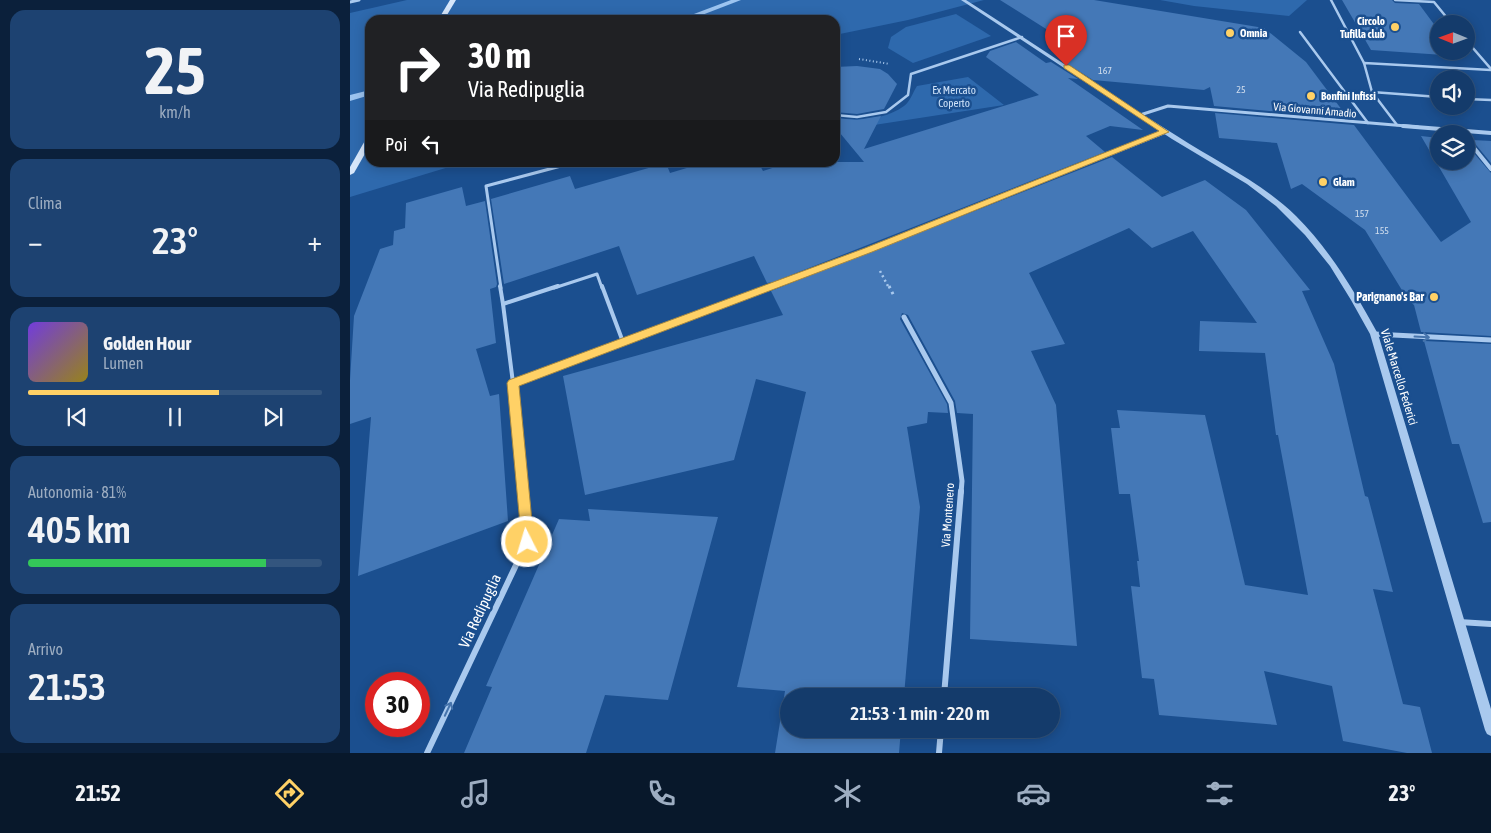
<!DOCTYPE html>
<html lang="it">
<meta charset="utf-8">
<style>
body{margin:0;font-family:"Asap Condensed",sans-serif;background:#1d4271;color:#f1f3f6;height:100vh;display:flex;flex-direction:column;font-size:19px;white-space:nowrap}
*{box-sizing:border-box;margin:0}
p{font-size:16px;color:#9dadc1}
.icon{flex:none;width:28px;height:28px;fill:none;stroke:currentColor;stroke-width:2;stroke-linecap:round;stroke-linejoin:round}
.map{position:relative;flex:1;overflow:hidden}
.details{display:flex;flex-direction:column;gap:10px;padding:10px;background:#0b203b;width:350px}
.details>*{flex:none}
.hud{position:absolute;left:15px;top:15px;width:475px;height:152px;border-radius:15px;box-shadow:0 2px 12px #0003,0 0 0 1px #33557e;background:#202124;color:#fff;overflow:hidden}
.needle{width:32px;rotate:271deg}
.tools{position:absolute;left:1080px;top:15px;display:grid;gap:10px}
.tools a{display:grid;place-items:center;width:45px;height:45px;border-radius:50%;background:#143b6b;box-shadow:0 2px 12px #0003,0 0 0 1px #33557e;font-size:25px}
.speed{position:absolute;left:15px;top:672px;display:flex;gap:10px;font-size:25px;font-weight:700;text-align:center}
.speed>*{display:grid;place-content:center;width:65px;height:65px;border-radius:50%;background:#143b6b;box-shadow:0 2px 12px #0003,0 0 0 1px #33557e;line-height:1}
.speed .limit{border:8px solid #d22;background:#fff;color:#111}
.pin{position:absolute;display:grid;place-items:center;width:42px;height:42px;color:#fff;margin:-51px -21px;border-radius:50% 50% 50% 0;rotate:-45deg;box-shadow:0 0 5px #0007}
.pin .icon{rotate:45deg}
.me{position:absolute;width:55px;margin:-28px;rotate:355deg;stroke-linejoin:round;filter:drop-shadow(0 0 4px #0008)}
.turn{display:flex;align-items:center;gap:18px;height:105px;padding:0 20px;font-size:22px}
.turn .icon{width:65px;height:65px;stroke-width:2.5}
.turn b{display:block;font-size:35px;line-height:42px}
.then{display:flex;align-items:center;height:48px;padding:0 20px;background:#0003;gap:10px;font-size:19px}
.big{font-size:38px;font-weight:600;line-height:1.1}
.details .card{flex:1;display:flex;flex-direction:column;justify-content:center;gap:8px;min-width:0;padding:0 18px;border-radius:15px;background:#1d4271}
.details .dial{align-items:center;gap:0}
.dial b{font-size:65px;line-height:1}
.song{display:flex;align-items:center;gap:15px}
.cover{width:60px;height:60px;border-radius:8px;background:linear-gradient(135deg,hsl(260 70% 55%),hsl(50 70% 35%))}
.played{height:5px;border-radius:2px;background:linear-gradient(90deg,#ffd166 65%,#33557e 65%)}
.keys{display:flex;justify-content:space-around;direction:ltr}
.heat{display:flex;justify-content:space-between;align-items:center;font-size:28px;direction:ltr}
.charge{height:8px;border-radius:4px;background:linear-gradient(90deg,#34c759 81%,#33557e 0)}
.trip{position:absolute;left:430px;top:688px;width:280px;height:50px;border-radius:25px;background:#143b6b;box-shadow:0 2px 12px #0003,0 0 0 1px #33557e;font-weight:600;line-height:50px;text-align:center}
.tab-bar{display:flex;height:80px;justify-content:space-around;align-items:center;background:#08182b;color:#9dadc1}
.tab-bar .icon{width:35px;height:35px}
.tab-bar .on{color:#ffd166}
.tab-bar b{font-size:22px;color:#f1f3f6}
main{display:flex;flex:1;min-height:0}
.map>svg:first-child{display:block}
</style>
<main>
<section class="details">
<div class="card dial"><b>25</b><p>km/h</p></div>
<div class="card"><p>Clima</p>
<div class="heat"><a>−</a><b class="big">23°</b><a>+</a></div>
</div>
<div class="card">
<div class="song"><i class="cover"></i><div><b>Golden Hour</b><p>Lumen</p></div></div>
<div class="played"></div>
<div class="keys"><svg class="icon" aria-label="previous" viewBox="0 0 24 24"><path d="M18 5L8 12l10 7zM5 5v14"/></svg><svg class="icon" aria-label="pause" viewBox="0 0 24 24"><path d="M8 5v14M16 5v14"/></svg><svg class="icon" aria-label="next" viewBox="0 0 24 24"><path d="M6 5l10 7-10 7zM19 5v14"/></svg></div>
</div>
<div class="card"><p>Autonomia · 81%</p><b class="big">405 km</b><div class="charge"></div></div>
<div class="card"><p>Arrivo</p><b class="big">21:53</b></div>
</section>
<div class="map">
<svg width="1141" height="753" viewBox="0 0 1141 753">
<rect width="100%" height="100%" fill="#1b4f8f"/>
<!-- green -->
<g fill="#2e69ad">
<polygon points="57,0 634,0 558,20 485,35 485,20 20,20 20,162 112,163 0,197 0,13"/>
<polygon points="810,0 957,0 939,16 844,6"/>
<polygon points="606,14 641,36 563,63 538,48 541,37 556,27"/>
<path d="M618 77 654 105 485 131V118C507 121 535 120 554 106 560 102 563 92 567 86Z"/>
</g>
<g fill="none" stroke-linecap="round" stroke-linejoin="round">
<!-- stream -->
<g fill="#9cc4f0" fill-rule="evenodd">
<polygon points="381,0 391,0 339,20 328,20"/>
<polygon points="20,90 20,95 0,101 0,95"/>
</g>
</g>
<!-- building -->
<g fill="#4478b7">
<polygon points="650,0 744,0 914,28 956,62 998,118 864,106 860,87 854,90 743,80 710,59 731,51"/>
<polygon points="992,0 1042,0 1045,3 1069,4 1089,31 1089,51 1104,51 1108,56 1021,50"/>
<polygon points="666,42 696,63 701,62 728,79 718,78 793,130 760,126 736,136 755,152 423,282 417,283 404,256 287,295 269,246 154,284 141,199 220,176 225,189 316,163 320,173 357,162 408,162 413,171 441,162 514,162 485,127 485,118 507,120 531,116 514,149 689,95 636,57 640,51"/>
<polygon points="507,66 530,69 538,74 547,84 534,109 507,114 485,112 485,67"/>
<polygon points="865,113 1004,125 1091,242 1121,222 1071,136 1089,138 1089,161 1116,161 1116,144 1141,173 1141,336 1071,332 1064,305 1058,300 1015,230 952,184 941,189 927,143 869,138"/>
<polygon points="1122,140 1141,141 1141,163"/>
<polygon points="762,157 812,197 855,180 896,210 960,290 952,291 984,364 1015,496 1018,497 1043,592 1023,589 1053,704 1070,707 1082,753 1057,753 993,741 982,686 914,671 927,725 809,715 804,679 792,678 781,586 790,587 787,561 789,561 780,494 769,494 761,428 770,428 767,410 855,415 895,585 958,595 928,435 926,435 915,353 849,351 850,321 907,323 843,231 802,248 779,228 679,273 715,344 681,351 706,405 727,646 620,639 623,414 607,413 605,401 558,315 552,313 550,319 597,404 598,413 578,412 577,423 557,427 570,507 554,696 439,696 439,729 551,729 549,753 425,753 435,691 387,687 456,392 406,379 384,460 235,495 213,376 433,315 421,291"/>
<polygon points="112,187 116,206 135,201 147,284 146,287 140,289 146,343 126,349 140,396 149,394 158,521 8,576 21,417 0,424 0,380 4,316 30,249 43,245 44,231 55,228 56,203"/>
<polygon points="1074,341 1141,344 1141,522 1133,523 1109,444 1102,444"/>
<polygon points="238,509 368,517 318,700 255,695 236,753 114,753 142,687 136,686 209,519 240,521"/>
</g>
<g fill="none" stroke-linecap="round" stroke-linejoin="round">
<!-- path-far2 -->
<polyline stroke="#a9c9ee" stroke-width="2" stroke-dasharray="1 2.5" stroke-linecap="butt" points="509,59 540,64"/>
<!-- path-far1 -->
<polyline stroke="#a9c9ee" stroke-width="2.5" stroke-dasharray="2 3" stroke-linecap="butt" points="530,271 539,288"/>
<!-- path -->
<polyline stroke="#a9c9ee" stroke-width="3" stroke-dasharray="2.5 4" stroke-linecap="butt" points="539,286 544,296"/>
<!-- service-far2 -->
<g stroke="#a9c9ee" stroke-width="2.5">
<polyline points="981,0 1014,63"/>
<polyline points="1045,0 1084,2 1102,24"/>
<polyline points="950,32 1018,123"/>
<polyline points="1116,40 1141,69"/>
<polyline points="485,61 489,59"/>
<polyline points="1022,92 1089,97"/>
<polyline points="1116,99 1141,100"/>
<polyline points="485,115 507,117 536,112 558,95 561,74 672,37"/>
<polyline points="1047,125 1022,92 1014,63 1141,70"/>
</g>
<!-- service-far1 -->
<g stroke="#a9c9ee" stroke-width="3">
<polyline points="151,288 136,186 226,162"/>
<polyline points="204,288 247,274 252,288"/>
</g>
<!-- service -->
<g stroke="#a9c9ee" stroke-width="4">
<polyline points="150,286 153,304"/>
<polyline points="252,286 273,342"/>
<polyline points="163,383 153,304 208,286"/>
</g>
<!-- minor-far3 -->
<g stroke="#a9c9ee" stroke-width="3">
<polyline points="0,2 9,0"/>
<polyline points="790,115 818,106 1068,127"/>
</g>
<!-- minor-far2 -->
<g stroke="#a9c9ee" stroke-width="4">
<polyline points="1053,126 1141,133"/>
<polyline points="1116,138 1141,169"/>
<polyline points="418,288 519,250 815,132"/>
</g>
<!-- minor-far1 -->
<g stroke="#a9c9ee" stroke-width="5">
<polyline points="554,317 601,403 612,481 611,493"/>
<polyline points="1024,334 1141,340"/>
<polyline points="173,493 163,383 421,286"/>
</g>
<!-- minor -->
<g stroke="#a9c9ee" stroke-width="6">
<polyline points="1109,622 1141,624"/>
<polyline points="594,696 611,491"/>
<polyline points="77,753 177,542 173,491"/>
<polyline points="589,753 591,729"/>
</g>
<!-- tertiary -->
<path fill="#a9c9ee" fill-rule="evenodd" d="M611 0H616C686 45 756 92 827 136 867 162 911 182 946 216 980 250 1005 292 1028 334L1141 709V736L1137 734 1135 730 1020 334 1001 300 980 266 955 235 926 206 897 184 822 139Z"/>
<!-- secondary -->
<g fill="#d6e6fa" fill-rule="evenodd">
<polygon points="100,0 106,0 94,20 88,20"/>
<polygon points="17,137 20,137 20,145 4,173 0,175 0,167"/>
</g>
</g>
<!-- one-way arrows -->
<defs><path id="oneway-shaft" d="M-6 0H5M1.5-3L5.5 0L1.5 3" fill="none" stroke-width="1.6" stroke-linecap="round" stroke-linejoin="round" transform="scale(1.25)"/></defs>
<g stroke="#4674ac">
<use href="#oneway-shaft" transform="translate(1072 337) rotate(3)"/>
<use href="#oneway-shaft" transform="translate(98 709) rotate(-65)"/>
</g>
<!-- route -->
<polygon fill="#ffd166" stroke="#a68842" points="714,65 719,65 819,132 522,252 169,386 184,542 182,546 177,548 172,546 157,383 159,380 515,248 809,131 714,68"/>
<!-- markers -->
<g fill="#ffd166" stroke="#1b4f8f" stroke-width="2">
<circle cx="1045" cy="27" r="5"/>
<circle cx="880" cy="33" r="5"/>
<circle cx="961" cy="96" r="5"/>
<circle cx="973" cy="182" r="5"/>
<circle cx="1084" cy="297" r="5"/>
</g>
<g text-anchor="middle" stroke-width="5" stroke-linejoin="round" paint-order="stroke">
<!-- number labels -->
<g font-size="10" fill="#d0dded">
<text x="755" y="74">167</text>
<text x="891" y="93">25</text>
<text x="1012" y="217">157</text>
<text x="1032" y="234">155</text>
</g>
<!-- far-poi labels -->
<g font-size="11" font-weight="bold" fill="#fff" stroke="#1b4f8f" text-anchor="start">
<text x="1035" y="25" text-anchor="end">Circolo<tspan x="1035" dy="13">Tufilla club</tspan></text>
<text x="890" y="37">Omnia</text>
<text x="971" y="100">Bonfini Infissi</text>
<text x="983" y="186">Glam</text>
</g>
<!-- far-park labels -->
<g font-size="11" fill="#cfe3fa" stroke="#1b4f8f">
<text x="604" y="94">Ex Mercato<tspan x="604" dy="13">Coperto</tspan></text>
</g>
<!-- far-street labels -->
<g font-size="11" fill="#fff" stroke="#1b4f8f">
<text transform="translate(965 110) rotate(5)" y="4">Via Giovanni Amadio</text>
</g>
<!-- poi labels -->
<g font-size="12" font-weight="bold" fill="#fff" stroke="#1b4f8f" text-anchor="end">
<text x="1074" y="301">Parignano's Bar</text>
</g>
<!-- street labels -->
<g font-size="12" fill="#fff" stroke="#1b4f8f">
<text transform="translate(1049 377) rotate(73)" y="4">Viale Marcello Federici</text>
<text transform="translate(598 515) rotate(-86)" y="4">Via Montenero</text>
</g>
<!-- near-street labels -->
<g font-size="15" fill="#fff" stroke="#1b4f8f">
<text transform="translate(130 611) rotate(-65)" y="5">Via Redipuglia</text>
</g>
</g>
</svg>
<div class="tools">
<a><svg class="needle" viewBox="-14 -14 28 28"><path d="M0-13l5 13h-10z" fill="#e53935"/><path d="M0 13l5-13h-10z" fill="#9dadc1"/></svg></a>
<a><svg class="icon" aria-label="sound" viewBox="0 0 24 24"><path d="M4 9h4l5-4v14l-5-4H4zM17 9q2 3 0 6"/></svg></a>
<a><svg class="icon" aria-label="layers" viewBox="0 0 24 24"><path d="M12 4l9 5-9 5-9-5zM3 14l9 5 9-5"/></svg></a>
</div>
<div class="speed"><div class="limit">30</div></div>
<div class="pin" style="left:716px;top:66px;background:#d93025"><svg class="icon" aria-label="arrive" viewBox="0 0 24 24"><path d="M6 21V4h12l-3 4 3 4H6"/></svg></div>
<svg class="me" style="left:177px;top:542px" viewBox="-20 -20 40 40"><circle r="17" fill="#ffd166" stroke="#fff" stroke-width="3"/><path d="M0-11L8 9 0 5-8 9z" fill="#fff"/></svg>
<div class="trip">21:53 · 1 min · 220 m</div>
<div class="hud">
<div class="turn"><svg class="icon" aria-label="right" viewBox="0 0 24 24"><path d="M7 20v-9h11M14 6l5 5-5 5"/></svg><div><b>30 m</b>Via Redipuglia</div></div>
<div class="then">Poi<svg class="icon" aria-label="left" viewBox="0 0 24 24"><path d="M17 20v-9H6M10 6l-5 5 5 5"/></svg></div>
</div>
</div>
</main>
<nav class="tab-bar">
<b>21:52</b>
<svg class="icon on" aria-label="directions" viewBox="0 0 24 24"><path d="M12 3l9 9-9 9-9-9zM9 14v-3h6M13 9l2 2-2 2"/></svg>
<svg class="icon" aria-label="music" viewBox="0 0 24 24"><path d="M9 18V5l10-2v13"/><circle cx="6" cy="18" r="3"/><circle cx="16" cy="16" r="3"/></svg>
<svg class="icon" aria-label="phone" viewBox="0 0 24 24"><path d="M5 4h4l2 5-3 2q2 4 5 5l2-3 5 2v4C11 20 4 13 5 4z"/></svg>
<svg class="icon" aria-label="climate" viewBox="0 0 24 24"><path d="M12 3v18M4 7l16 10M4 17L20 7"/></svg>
<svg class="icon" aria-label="car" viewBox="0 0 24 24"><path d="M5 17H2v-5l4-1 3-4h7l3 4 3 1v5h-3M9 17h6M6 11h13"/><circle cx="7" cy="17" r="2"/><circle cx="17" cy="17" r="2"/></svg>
<svg class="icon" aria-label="filters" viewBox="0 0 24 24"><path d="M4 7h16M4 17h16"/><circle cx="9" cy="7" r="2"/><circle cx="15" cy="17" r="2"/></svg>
<b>23°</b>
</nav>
